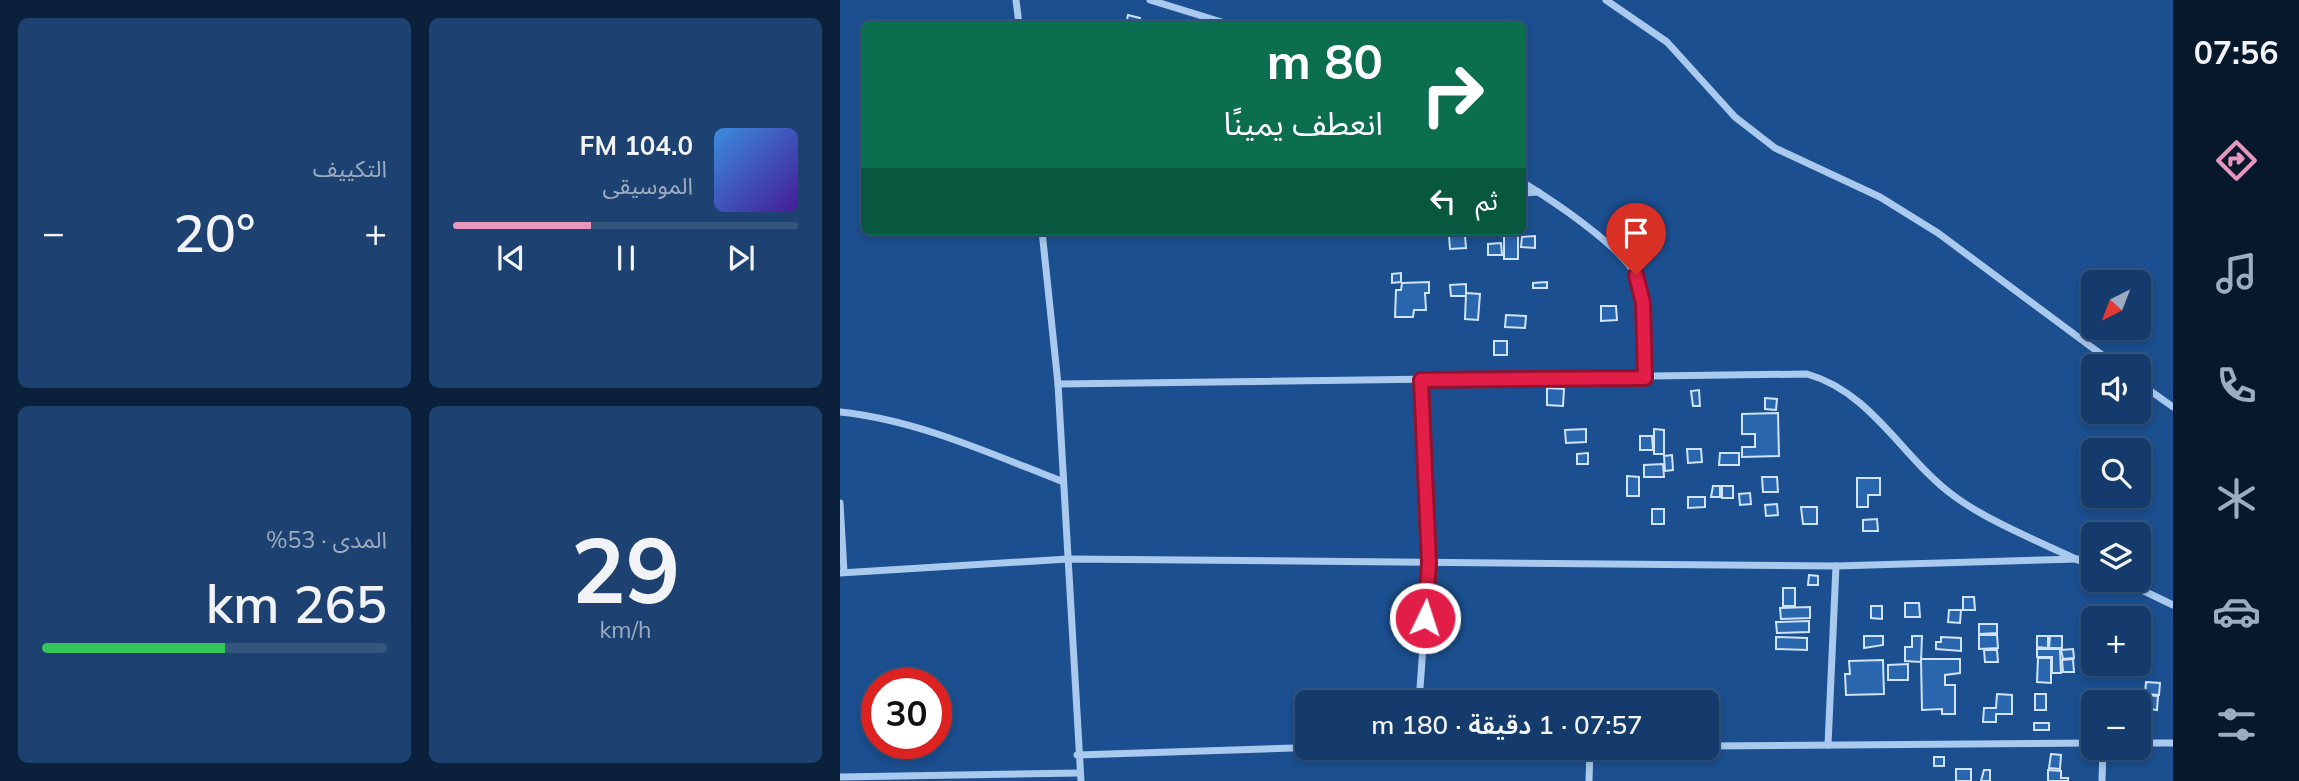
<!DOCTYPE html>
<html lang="ar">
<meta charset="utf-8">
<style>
body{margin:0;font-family:Mulish,"Noto Sans Arabic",sans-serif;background:#1d4271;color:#f1f3f6;direction:rtl;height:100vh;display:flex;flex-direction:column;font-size:26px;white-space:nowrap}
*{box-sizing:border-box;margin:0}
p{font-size:23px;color:#9dadc1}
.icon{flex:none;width:38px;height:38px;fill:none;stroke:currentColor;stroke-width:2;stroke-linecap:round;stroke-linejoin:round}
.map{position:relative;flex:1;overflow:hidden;direction:ltr}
.side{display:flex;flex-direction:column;gap:18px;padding:18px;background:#0b203b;width:840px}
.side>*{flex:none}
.banner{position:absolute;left:21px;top:21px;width:665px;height:214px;border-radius:10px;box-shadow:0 4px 10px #0003,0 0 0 2px #33557e;direction:rtl;background:#0b6e4f;color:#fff;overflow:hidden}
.needle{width:46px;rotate:222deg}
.fabs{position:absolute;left:1241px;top:270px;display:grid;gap:14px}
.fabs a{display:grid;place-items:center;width:70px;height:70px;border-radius:10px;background:#143b6b;box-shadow:0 4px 10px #0003,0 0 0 2px #33557e;font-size:35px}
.speed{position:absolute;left:21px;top:668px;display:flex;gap:14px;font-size:35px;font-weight:700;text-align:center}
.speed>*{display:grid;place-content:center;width:91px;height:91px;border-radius:50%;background:#143b6b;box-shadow:0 4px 10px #0003,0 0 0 2px #33557e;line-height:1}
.speed .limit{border:10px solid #d22;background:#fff;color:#111}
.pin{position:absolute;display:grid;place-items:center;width:60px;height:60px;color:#fff;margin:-72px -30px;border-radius:50% 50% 50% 0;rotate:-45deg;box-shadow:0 0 7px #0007}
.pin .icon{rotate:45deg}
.me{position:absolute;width:77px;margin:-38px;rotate:4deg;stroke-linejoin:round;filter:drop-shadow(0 0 5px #0008)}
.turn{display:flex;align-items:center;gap:24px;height:147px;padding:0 28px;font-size:32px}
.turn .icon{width:91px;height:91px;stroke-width:2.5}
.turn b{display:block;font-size:49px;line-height:60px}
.then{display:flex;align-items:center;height:66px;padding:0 28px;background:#0003;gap:14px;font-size:26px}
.big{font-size:52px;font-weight:600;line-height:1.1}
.side .tile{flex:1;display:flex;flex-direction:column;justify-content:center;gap:10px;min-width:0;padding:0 24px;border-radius:10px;background:#1d4271}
.side .dial{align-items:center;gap:0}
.dial b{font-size:91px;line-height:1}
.song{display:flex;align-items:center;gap:21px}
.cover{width:84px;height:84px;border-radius:10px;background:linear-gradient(135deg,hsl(210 70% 55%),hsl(260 70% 35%))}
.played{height:7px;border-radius:4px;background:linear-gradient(90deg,#e797bd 40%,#33557e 40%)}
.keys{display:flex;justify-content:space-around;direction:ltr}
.heat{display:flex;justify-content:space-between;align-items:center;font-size:38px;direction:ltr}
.charge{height:10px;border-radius:5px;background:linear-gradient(90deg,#34c759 53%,#33557e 0)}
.side .tiles{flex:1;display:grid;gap:18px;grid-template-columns:repeat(2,1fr)}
.trip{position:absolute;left:455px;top:690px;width:424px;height:70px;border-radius:10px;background:#143b6b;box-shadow:0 4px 10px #0003,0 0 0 2px #33557e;font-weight:600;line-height:70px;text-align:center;direction:rtl}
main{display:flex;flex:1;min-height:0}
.menu{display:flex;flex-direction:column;width:126px;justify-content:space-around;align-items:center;background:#08182b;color:#9dadc1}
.menu .icon{width:49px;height:49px}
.menu .on{color:#e797bd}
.menu b{font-size:32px;color:#f1f3f6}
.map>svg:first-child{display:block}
</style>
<main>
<nav class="menu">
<b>07:56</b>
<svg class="icon on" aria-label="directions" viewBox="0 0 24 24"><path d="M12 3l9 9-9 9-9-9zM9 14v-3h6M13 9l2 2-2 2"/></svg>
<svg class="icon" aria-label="music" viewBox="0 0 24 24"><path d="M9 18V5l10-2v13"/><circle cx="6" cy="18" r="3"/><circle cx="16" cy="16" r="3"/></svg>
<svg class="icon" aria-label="phone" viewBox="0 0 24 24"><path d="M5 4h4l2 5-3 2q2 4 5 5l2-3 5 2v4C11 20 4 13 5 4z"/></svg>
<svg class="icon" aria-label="climate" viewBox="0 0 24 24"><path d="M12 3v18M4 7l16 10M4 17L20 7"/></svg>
<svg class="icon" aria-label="car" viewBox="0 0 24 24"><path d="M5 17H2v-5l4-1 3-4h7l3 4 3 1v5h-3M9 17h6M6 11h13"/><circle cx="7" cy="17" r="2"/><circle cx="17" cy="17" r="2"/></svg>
<svg class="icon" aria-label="filters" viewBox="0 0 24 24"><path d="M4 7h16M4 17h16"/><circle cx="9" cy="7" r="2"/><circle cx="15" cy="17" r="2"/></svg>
</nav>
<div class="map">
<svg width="1333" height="781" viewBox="0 0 1333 781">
<rect width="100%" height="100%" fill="#1b4f8f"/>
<!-- building -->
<g fill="#2a66ad" stroke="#cfe3fa" stroke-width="2">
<polygon points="288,15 300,18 299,24 286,24"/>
<rect x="664" y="234" width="14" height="25"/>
<polygon points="625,235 626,248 610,249 609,236"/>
<polygon points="695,236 695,248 681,247 682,237"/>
<polygon points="661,243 662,255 648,255 648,244"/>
<polygon points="561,273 561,282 552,283 552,274"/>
<polygon points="589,282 589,293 585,293 586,310 574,310 573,317 555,317 556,290 561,290 562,283"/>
<polygon points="707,282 707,288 693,288 693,283"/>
<polygon points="626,284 626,296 611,296 610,285"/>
<polygon points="626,293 640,294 638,320 625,319"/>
<polygon points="761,306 776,306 777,320 761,321"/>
<polygon points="666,315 686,316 685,328 665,327"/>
<rect x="654" y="341" width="13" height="14"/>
<polygon points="707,388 724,389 723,406 707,405"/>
<polygon points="859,390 860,406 853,406 851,391"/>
<polygon points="925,398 937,399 936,410 925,409"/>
<polygon points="938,413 939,456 902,457 902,447 915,447 915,434 902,434 902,414"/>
<polygon points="746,429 746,442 726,443 725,430"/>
<polygon points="814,429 824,430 824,454 814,454"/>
<polygon points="800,436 812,436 813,450 800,450"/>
<polygon points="847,449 861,449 862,462 848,463"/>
<polygon points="748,453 748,464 737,464 737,454"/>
<polygon points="880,453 899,453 899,465 879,465"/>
<polygon points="832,455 833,470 825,471 824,456"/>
<polygon points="823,464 824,477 804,477 804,465"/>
<polygon points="787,476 799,477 799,496 787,496"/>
<polygon points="922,477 937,477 938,492 923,492"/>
<polygon points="1017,478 1040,478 1040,495 1028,495 1028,507 1017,507"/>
<polygon points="873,486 880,486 880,497 871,497"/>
<rect x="882" y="486" width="11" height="12"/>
<polygon points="910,493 911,504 900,505 899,494"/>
<polygon points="848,497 865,497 865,507 848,508"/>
<polygon points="937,504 938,515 926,516 925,505"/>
<polygon points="961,507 977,507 977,524 963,524"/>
<rect x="812" y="509" width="12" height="15"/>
<polygon points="1037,519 1038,531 1023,531 1023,520"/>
<polygon points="969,575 978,576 978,585 968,585"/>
<rect x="943" y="588" width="12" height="18"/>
<polygon points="1123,597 1134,597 1135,610 1123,610"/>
<polygon points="1065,603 1079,603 1080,617 1065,617"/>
<polygon points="1031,606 1042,606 1042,619 1031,618"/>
<polygon points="970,607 970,618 941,619 940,608"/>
<polygon points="1109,610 1121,610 1120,623 1108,622"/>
<polygon points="969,621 969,632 937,633 936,622"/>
<polygon points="1298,623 1309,628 1308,640 1298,639"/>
<polygon points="1139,624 1157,624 1157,633 1139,634"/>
<polygon points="1139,635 1157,635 1158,648 1139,649"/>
<polygon points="1024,636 1043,636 1043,645 1024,648"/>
<polygon points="1072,636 1082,636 1081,662 1065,661 1065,647 1072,647"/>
<polygon points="1197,636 1208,636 1208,648 1197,647"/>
<polygon points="1210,636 1222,636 1222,648 1209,648"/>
<polygon points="936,637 967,638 967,650 936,649"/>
<polygon points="1101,637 1121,638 1121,651 1096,649 1096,642 1101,642"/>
<polygon points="1197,649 1220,649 1221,673 1212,673 1212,657 1197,657"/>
<polygon points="1233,649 1234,658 1223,659 1221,650"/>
<polygon points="1144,650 1157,650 1158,662 1145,662"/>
<polygon points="1298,651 1308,651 1307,663 1298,662"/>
<polygon points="1198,658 1211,658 1211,683 1197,682"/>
<polygon points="1081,659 1120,659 1120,673 1105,675 1105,685 1115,685 1115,714 1102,714 1102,709 1082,710"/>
<polygon points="1233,659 1234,672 1223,672 1222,660"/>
<polygon points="1043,660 1044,694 1006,695 1005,674 1010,674 1009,661"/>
<polygon points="1068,664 1068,680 1048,680 1048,665"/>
<polygon points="1306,682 1320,683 1319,695 1305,694"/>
<polygon points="1157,694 1172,695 1172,714 1156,714 1156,722 1143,722 1144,708 1156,708"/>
<rect x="1195" y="694" width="11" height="16"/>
<polygon points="1305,695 1318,696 1317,710 1304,708"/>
<rect x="1194" y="723" width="15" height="7"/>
<polygon points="1211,754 1221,755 1220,769 1209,768"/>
<rect x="1094" y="757" width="10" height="9"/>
<rect x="1116" y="769" width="15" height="12"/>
<polygon points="1144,770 1150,770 1150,781 1141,781"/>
<polygon points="1208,770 1221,771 1221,778 1228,778 1228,781 1208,781"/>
</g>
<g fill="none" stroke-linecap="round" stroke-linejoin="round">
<!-- street -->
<g stroke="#a9c9ee" stroke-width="7">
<polyline points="176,0 179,24"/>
<polyline points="310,0 388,24"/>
<polyline points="766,0 827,42 895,117 935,148 1040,197 1098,233 1277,366"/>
<path d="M682 182C713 201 778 244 796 275 810 300 806 350 805 378"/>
<polyline points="682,193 698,192"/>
<polyline points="202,231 218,384 241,781"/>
<polyline points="1298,382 1333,407"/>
<path d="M218 384 967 374C1032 392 1063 459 1114 496 1152 524 1210 546 1253 567"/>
<path d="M0 412C77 420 149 453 221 481"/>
<polyline points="0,503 4,572"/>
<polyline points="0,573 228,559 996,566 1238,559"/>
<polyline points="1279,579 1333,605"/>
<polyline points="579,702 589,563 581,380"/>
<polyline points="1298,743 1333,743"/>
<polyline points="988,745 996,566"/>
<polyline points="866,746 1253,743"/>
<polyline points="237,755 485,747"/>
<polyline points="0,777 240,773"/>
<polyline points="749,781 750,747"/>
<polyline points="1262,781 1263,747"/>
</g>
</g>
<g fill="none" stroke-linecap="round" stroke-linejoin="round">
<!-- route casing -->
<g stroke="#92132f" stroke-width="18">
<polyline id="route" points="585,618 589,563 581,380 805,378 803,303 796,275"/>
</g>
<!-- route -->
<use href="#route" stroke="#e11d48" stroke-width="12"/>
</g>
</svg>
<div class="fabs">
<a><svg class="needle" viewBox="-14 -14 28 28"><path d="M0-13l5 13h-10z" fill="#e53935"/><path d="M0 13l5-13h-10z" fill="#9dadc1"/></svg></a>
<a><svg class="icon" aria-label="sound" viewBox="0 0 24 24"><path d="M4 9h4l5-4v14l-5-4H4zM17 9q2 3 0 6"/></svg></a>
<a><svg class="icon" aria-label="search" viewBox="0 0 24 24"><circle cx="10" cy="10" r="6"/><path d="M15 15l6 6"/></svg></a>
<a><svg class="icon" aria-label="layers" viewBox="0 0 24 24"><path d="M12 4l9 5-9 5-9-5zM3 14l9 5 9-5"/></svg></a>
<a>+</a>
<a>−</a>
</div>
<div class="speed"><div class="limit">30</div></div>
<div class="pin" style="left:796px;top:275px;background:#d93025"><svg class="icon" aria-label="arrive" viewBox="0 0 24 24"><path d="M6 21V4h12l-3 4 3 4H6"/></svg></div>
<svg class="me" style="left:585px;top:618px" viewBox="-20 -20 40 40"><circle r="17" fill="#e11d48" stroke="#fff" stroke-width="3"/><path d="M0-11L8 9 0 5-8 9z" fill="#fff"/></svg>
<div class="trip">07:57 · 1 دقيقة · 180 m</div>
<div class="banner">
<div class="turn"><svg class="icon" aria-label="right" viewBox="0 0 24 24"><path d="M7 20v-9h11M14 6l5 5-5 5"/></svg><div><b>80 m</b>انعطف يمينًا</div></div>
<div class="then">ثم<svg class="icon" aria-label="left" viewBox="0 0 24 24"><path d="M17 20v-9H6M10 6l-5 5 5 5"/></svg></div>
</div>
</div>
<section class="side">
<div class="tiles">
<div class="tile">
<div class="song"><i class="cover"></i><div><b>104.0 FM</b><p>الموسيقى</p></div></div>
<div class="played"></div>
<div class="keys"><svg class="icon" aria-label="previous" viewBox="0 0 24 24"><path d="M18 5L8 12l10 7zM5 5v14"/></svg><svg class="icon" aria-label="pause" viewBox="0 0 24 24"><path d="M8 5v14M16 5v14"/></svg><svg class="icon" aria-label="next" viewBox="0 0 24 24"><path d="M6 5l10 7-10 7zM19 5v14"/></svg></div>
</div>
<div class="tile"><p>التكييف</p>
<div class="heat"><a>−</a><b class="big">20°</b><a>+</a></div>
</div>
<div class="tile dial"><b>29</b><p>km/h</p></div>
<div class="tile"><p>المدى · 53%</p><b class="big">265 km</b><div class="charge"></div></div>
</div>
</section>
</main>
